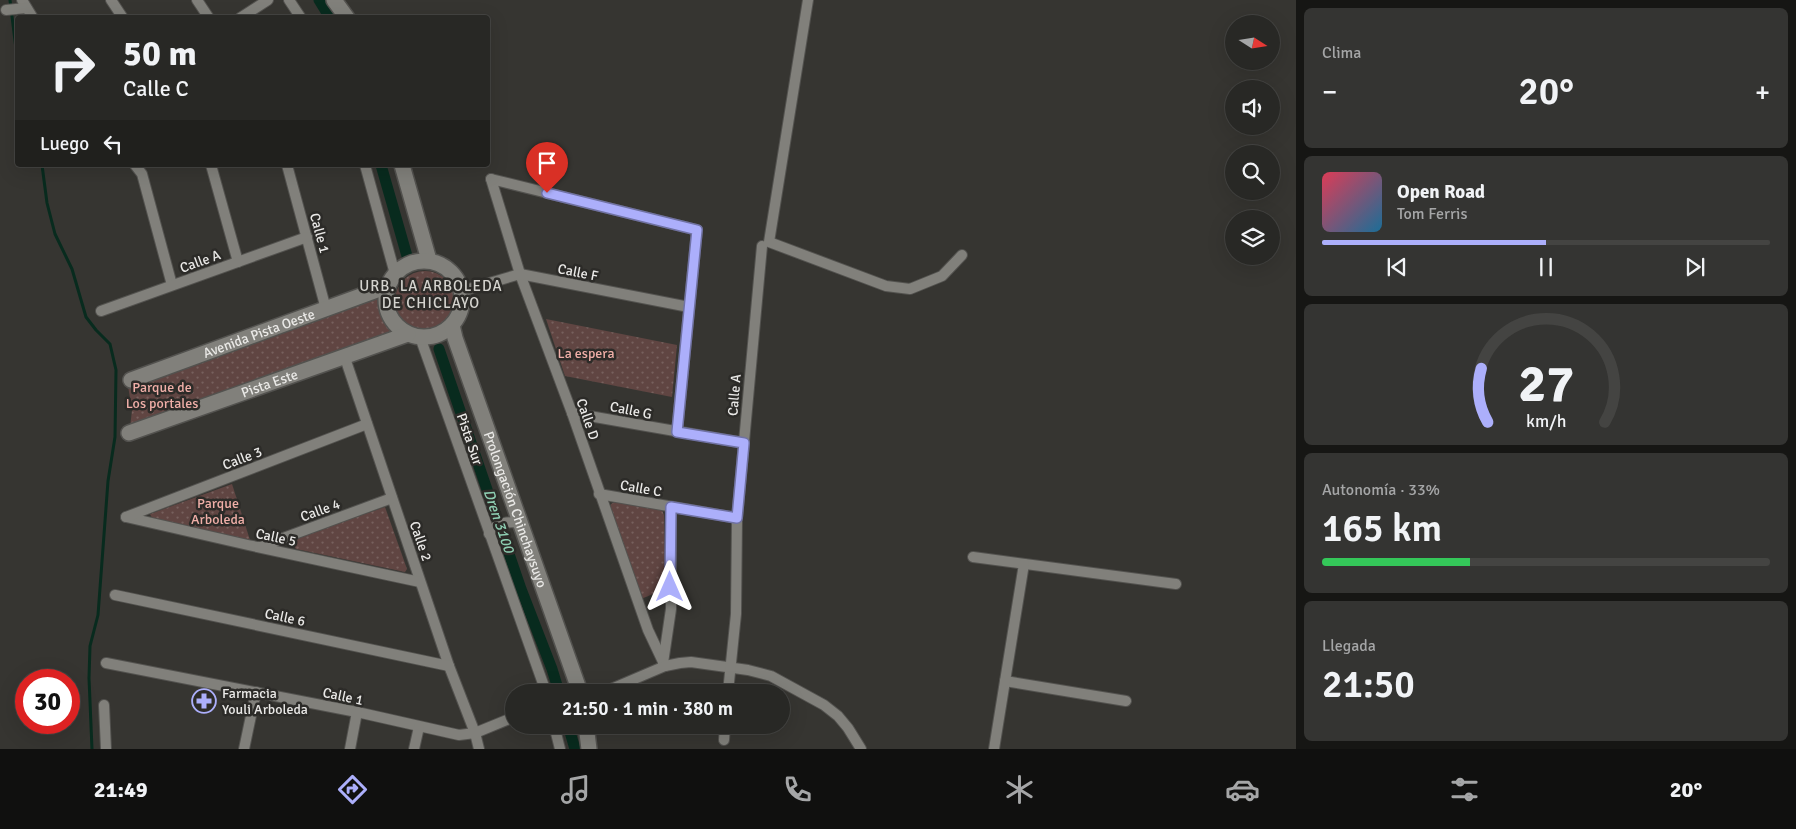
<!DOCTYPE html>
<html lang="es">
<meta charset="utf-8">
<style>
body{margin:0;font-family:Signika,sans-serif;background:#343432;color:#f1f3f6;height:100vh;display:flex;flex-direction:column;font-size:19px;white-space:nowrap}
*{box-sizing:border-box;margin:0}
p{font-size:16px;color:#a5a6a7}
.icon{flex:none;width:28px;height:28px;fill:none;stroke:currentColor;stroke-width:2;stroke-linecap:round;stroke-linejoin:round}
.map{position:relative;flex:1;overflow:hidden}
.details{display:flex;flex-direction:column;gap:8px;padding:8px;background:#161614;width:500px}
.details>*{flex:none}
.guide{position:absolute;left:15px;top:15px;width:475px;height:152px;border-radius:5px;box-shadow:0 5px 20px #0002,0 0 0 1px #444442;background:#282825;color:#f1f3f6;overflow:hidden}
.needle{width:32px;rotate:102deg}
.tools{position:absolute;left:1225px;top:15px;display:grid;gap:10px}
.tools a{display:grid;place-items:center;width:55px;height:55px;border-radius:50%;background:#282825;box-shadow:0 5px 20px #0002,0 0 0 1px #444442;font-size:25px}
.speed{position:absolute;left:15px;top:669px;display:flex;gap:10px;font-size:25px;font-weight:700;text-align:center}
.speed>*{display:grid;place-content:center;width:65px;height:65px;border-radius:50%;background:#282825;box-shadow:0 5px 20px #0002,0 0 0 1px #444442;line-height:1}
.speed .limit{border:8px solid #d22;background:#fff;color:#111}
.pin{position:absolute;display:grid;place-items:center;width:42px;height:42px;color:#fff;margin:-51px -21px;border-radius:50% 50% 50% 0;rotate:-45deg;box-shadow:0 0 5px #0007}
.pin .icon{rotate:45deg}
.me{position:absolute;width:55px;margin:-28px;rotate:0deg;stroke-linejoin:round;filter:drop-shadow(0 0 4px #0008)}
.turn{display:flex;align-items:center;gap:18px;height:105px;padding:0 25px;font-size:22px}
.turn .icon{width:65px;height:65px;stroke-width:2.5}
.turn b{display:block;font-size:35px;line-height:42px}
.then{display:flex;align-items:center;height:48px;padding:0 25px;background:#0003;gap:10px;font-size:19px}
.big{font-size:38px;font-weight:600;line-height:1.1}
.details .widget{flex:1;display:flex;flex-direction:column;justify-content:center;gap:8px;min-width:0;padding:0 18px;border-radius:8px;background:#343432}
.details .dial{align-items:center;gap:0}
.dial svg{height:130px;overflow:visible;fill:none;stroke:#444442;stroke-width:7;stroke-linecap:round;text-anchor:middle}
.dial text{fill:#f1f3f6;stroke:none}
.song{display:flex;align-items:center;gap:15px}
.cover{width:60px;height:60px;border-radius:8px;background:linear-gradient(135deg,hsl(350 70% 55%),hsl(200 70% 35%))}
.played{height:5px;border-radius:2px;background:linear-gradient(90deg,#acaffb 50%,#444442 50%)}
.keys{display:flex;justify-content:space-around;direction:ltr}
.heat{display:flex;justify-content:space-between;align-items:center;font-size:28px;direction:ltr}
.charge{height:8px;border-radius:4px;background:linear-gradient(90deg,#34c759 33%,#444442 0)}
.trip{position:absolute;left:505px;top:684px;width:285px;height:50px;border-radius:25px;background:#282825;box-shadow:0 5px 20px #0002,0 0 0 1px #444442;font-weight:600;line-height:50px;text-align:center}
.menu{display:flex;height:80px;justify-content:space-around;align-items:center;background:#10100f;color:#a5a6a7}
.menu .icon{width:35px;height:35px}
.menu .current{color:#acaffb}
.menu b{font-size:22px;color:#f1f3f6}
main{display:flex;flex:1;min-height:0}
.map>svg:first-child{display:block}
</style>
<main>
<div class="map">
<svg width="1296" height="749" viewBox="0 0 1296 749">
<defs>
<pattern id="park-dots" width="8" height="8" patternUnits="userSpaceOnUse" patternTransform="scale(1.25)"><rect width="8" height="8" fill="#604542"/><path d="M2 2h.1M6 6h.1" fill="none" stroke="#77605d" stroke-width="1.8" stroke-linecap="round"/></pattern>
</defs>
<rect width="100%" height="100%" fill="#363531"/>
<!-- park -->
<g fill="url(#park-dots)">
<circle cx="425" cy="301" r="30"/>
<path d="M381 296C383 311 385 320 395 332L130 428 132 410 128 386Z"/>
<polygon points="546,319 677,345 672,397 565,376"/>
<polygon points="232,484 250,540 153,520 150,514"/>
<polygon points="615,502 662,510 664,515 665,589 641,599 609,509 611,504"/>
<polygon points="385,507 407,569 405,572 296,549 294,546 295,538"/>
</g>
<g fill="none" stroke-linecap="round" stroke-linejoin="round">
<!-- stream -->
<g stroke="#082b1e" stroke-width="3">
<polyline points="10,0 17,57 18,94"/>
<polyline points="42,165 47,203 55,234 72,269 86,317 96,330 110,344 116,370 115,437 108,481 98,615 90,646 89,678 92,749"/>
</g>
<!-- canal -->
<g stroke="#082b1e" stroke-width="11">
<polyline points="319,0 330,18"/>
<polyline points="381,165 407,256"/>
<polyline points="439,349 521,589 552,669 559,692"/>
<polyline points="568,725 575,749"/>
</g>
<!-- street casing -->
<g stroke="#53524f" stroke-width="12">
<g id="street">
<polyline points="22,0 33,18"/>
<polyline points="111,0 123,18"/>
<polyline points="197,0 209,18"/>
<polyline points="289,0 301,18"/>
<polyline points="808,0 769,242 886,286 910,289 942,276 962,255"/>
<polyline points="6,10 26,8"/>
<polyline points="240,18 268,0"/>
<polyline points="135,165 142,174 172,285"/>
<polyline points="211,165 238,262"/>
<polyline points="287,165 326,309"/>
<polyline points="365,165 395,274"/>
<polyline points="491,179 520,274 572,413 648,630 665,666"/>
<polyline points="491,179 697,230 677,432"/>
<polyline points="462,291 520,274 689,307"/>
<polyline points="101,311 307,237"/>
<polyline points="420,337 546,692"/>
<polyline points="345,358 449,666 475,733 479,749"/>
<polyline points="572,413 744,443"/>
<polyline points="599,494 737,518"/>
<polyline points="126,517 248,545 420,582"/>
<polyline points="126,517 367,424"/>
<path d="M489 534C496 523 508 521 520 523"/>
<polyline points="259,547 392,498"/>
<polyline points="973,557 1176,584"/>
<polyline points="115,595 449,666"/>
<polyline points="106,663 357,712 459,735 475,733 514,717"/>
<polyline points="663,663 671,609 671,507"/>
<polyline points="1005,681 1126,701"/>
<polyline points="604,692 665,666 680,663 691,662 748,670 771,676 824,705 838,716 848,728 861,749"/>
<polyline points="728,692 736,614 737,518 762,246"/>
<polyline points="104,705 106,749"/>
<polyline points="554,725 560,749"/>
<polyline points="724,740 725,725"/>
<polyline points="244,749 256,692"/>
<polyline points="350,749 357,712"/>
<polyline points="414,749 419,727"/>
<polyline points="994,749 1024,564"/>
</g>
</g>
<!-- secondary casing -->
<g stroke="#53524f" stroke-width="18">
<g id="secondary">
<polyline points="334,0 347,18"/>
<polyline points="402,165 429,260"/>
<circle cx="424" cy="299" r="38"/>
<path id="s1" d="M452 325 455 338 580 692"/>
<path id="s2" d="M131 380 388 286"/>
<path id="s3" d="M129 433 408 334"/>
<polyline points="586,725 589,749"/>
</g>
</g>
<!-- street -->
<use href="#street" stroke="#81807b" stroke-width="10"/>
<!-- secondary -->
<use href="#secondary" stroke="#81807b" stroke-width="15"/>
</g>
<g fill="none" stroke-linecap="round" stroke-linejoin="round">
<!-- route casing -->
<g stroke="#7072a3" stroke-width="12">
<polyline id="route" points="547,193 697,230 677,432 744,443 737,518 671,507 670,587"/>
</g>
<!-- route -->
<use href="#route" stroke="#acaffb" stroke-width="9"/>
</g>
<!-- icons -->
<defs>
<g id="pharmacy-ring" transform="scale(1.25)"><circle r="9.5" fill="#2c2b28" stroke="#acaffb" stroke-width="1.5"/><path d="M-2-6h4v4h4v4h-4v4h-4v-4h-4v-4h4Z" fill="#acaffb"/></g>
</defs>
<g fill-rule="evenodd">
<use href="#pharmacy-ring" x="204" y="701"/>
</g>
<g text-anchor="middle" stroke-width="5" stroke-linejoin="round" paint-order="stroke">
<!-- street labels -->
<g font-size="14" fill="#eae9e7" stroke="#2c2b28">
<text transform="translate(320 233) rotate(75)" y="5">Calle 1</text>
<text transform="translate(200 261) rotate(-20)" y="5">Calle A</text>
<text transform="translate(578 272) rotate(11)" y="5">Calle F</text>
<text dy="5" stroke="none"><textPath href="#s2" startOffset="136">Avenida Pista Oeste</textPath></text>
<text dy="5" stroke="none"><textPath href="#s3" startOffset="149">Pista Este</textPath></text>
<text transform="translate(734 395) rotate(-85)" y="5">Calle A</text>
<text transform="translate(631 410) rotate(11)" y="5">Calle G</text>
<text transform="translate(588 419) rotate(71)" y="5">Calle D</text>
<text transform="translate(470 439) rotate(71)" y="5">Pista Sur</text>
<text transform="translate(242 458) rotate(-21)" y="5">Calle 3</text>
<text transform="translate(641 488) rotate(10)" y="5">Calle C</text>
<text dy="5" stroke="none"><textPath href="#s1" startOffset="195">Prolongación Chinchaysuyo</textPath></text>
<text transform="translate(320 510) rotate(-20)" y="5">Calle 4</text>
<text transform="translate(276 537) rotate(12)" y="5">Calle 5</text>
<text transform="translate(421 541) rotate(71)" y="5">Calle 2</text>
<text transform="translate(285 617) rotate(12)" y="5">Calle 6</text>
<text transform="translate(343 696) rotate(12)" y="5">Calle 1</text>
</g>
<!-- park labels -->
<g font-size="14" fill="#f0afa8" stroke="#2c2b28">
<text x="586" y="358">La espera</text>
<text x="162" y="392">Parque de<tspan x="162" dy="16">Los portales</tspan></text>
<text x="218" y="508">Parque<tspan x="218" dy="16">Arboleda</tspan></text>
</g>
<!-- poi labels -->
<g font-size="14" fill="#eae9e7" stroke="#2c2b28" text-anchor="start">
<text x="222" y="698">Farmacia<tspan x="222" dy="16">Youli Arboleda</tspan></text>
</g>
<!-- neighbourhood labels -->
<g font-size="15" letter-spacing="1" fill="#d5d4cf" stroke="#2c2b28">
<text x="431" y="291">URB. LA ARBOLEDA<tspan x="431" dy="17">DE CHICLAYO</tspan></text>
</g>
<!-- water labels -->
<g font-size="15" font-style="italic" fill="#8eceb2" stroke="#2c2b28">
<text transform="translate(499 521) rotate(71)" y="5">Dren 3100</text>
</g>
</g>
</svg>
<div class="tools">
<a><svg class="needle" viewBox="-14 -14 28 28"><path d="M0-13l5 13h-10z" fill="#e53935"/><path d="M0 13l5-13h-10z" fill="#a5a6a7"/></svg></a>
<a><svg class="icon" aria-label="sound" viewBox="0 0 24 24"><path d="M4 9h4l5-4v14l-5-4H4zM17 9q2 3 0 6"/></svg></a>
<a><svg class="icon" aria-label="search" viewBox="0 0 24 24"><circle cx="10" cy="10" r="6"/><path d="M15 15l6 6"/></svg></a>
<a><svg class="icon" aria-label="layers" viewBox="0 0 24 24"><path d="M12 4l9 5-9 5-9-5zM3 14l9 5 9-5"/></svg></a>
</div>
<div class="speed"><div class="limit">30</div></div>
<div class="pin" style="left:547px;top:193px;background:#d93025"><svg class="icon" aria-label="arrive" viewBox="0 0 24 24"><path d="M6 21V4h12l-3 4 3 4H6"/></svg></div>
<svg class="me" style="left:670px;top:587px" viewBox="-20 -20 40 40"><path d="M0-17L14 15 0 8-14 15z" fill="#acaffb" stroke="#fff" stroke-width="4"/></svg>
<div class="trip">21:50 · 1 min · 380 m</div>
<div class="guide">
<div class="turn"><svg class="icon" aria-label="right" viewBox="0 0 24 24"><path d="M7 20v-9h11M14 6l5 5-5 5"/></svg><div><b>50 m</b>Calle C</div></div>
<div class="then">Luego<svg class="icon" aria-label="left" viewBox="0 0 24 24"><path d="M17 20v-9H6M10 6l-5 5 5 5"/></svg></div>
</div>
</div>
<section class="details">
<div class="widget"><p>Clima</p>
<div class="heat"><a>−</a><b class="big">20°</b><a>+</a></div>
</div>
<div class="widget">
<div class="song"><i class="cover"></i><div><b>Open Road</b><p>Tom Ferris</p></div></div>
<div class="played"></div>
<div class="keys"><svg class="icon" aria-label="previous" viewBox="0 0 24 24"><path d="M18 5L8 12l10 7zM5 5v14"/></svg><svg class="icon" aria-label="pause" viewBox="0 0 24 24"><path d="M8 5v14M16 5v14"/></svg><svg class="icon" aria-label="next" viewBox="0 0 24 24"><path d="M6 5l10 7-10 7zM19 5v14"/></svg></div>
</div>
<div class="widget dial"><svg viewBox="0 0 100 80">
<path d="M14 69A42 42 0 1 1 86 69"/>
<path d="M14 69A42 42 0 0 1 10 36" stroke="#acaffb"/>
<text x="50" y="56" font-size="32" font-weight="700">27</text>
<text x="50" y="72" font-size="11">km/h</text>
</svg></div>
<div class="widget"><p>Autonomía · 33%</p><b class="big">165 km</b><div class="charge"></div></div>
<div class="widget"><p>Llegada</p><b class="big">21:50</b></div>
</section>
</main>
<nav class="menu">
<b>21:49</b>
<svg class="icon current" aria-label="directions" viewBox="0 0 24 24"><path d="M12 3l9 9-9 9-9-9zM9 14v-3h6M13 9l2 2-2 2"/></svg>
<svg class="icon" aria-label="music" viewBox="0 0 24 24"><path d="M9 18V5l10-2v13"/><circle cx="6" cy="18" r="3"/><circle cx="16" cy="16" r="3"/></svg>
<svg class="icon" aria-label="phone" viewBox="0 0 24 24"><path d="M5 4h4l2 5-3 2q2 4 5 5l2-3 5 2v4C11 20 4 13 5 4z"/></svg>
<svg class="icon" aria-label="climate" viewBox="0 0 24 24"><path d="M12 3v18M4 7l16 10M4 17L20 7"/></svg>
<svg class="icon" aria-label="car" viewBox="0 0 24 24"><path d="M5 17H2v-5l4-1 3-4h7l3 4 3 1v5h-3M9 17h6M6 11h13"/><circle cx="7" cy="17" r="2"/><circle cx="17" cy="17" r="2"/></svg>
<svg class="icon" aria-label="filters" viewBox="0 0 24 24"><path d="M4 7h16M4 17h16"/><circle cx="9" cy="7" r="2"/><circle cx="15" cy="17" r="2"/></svg>
<b>20°</b>
</nav>
